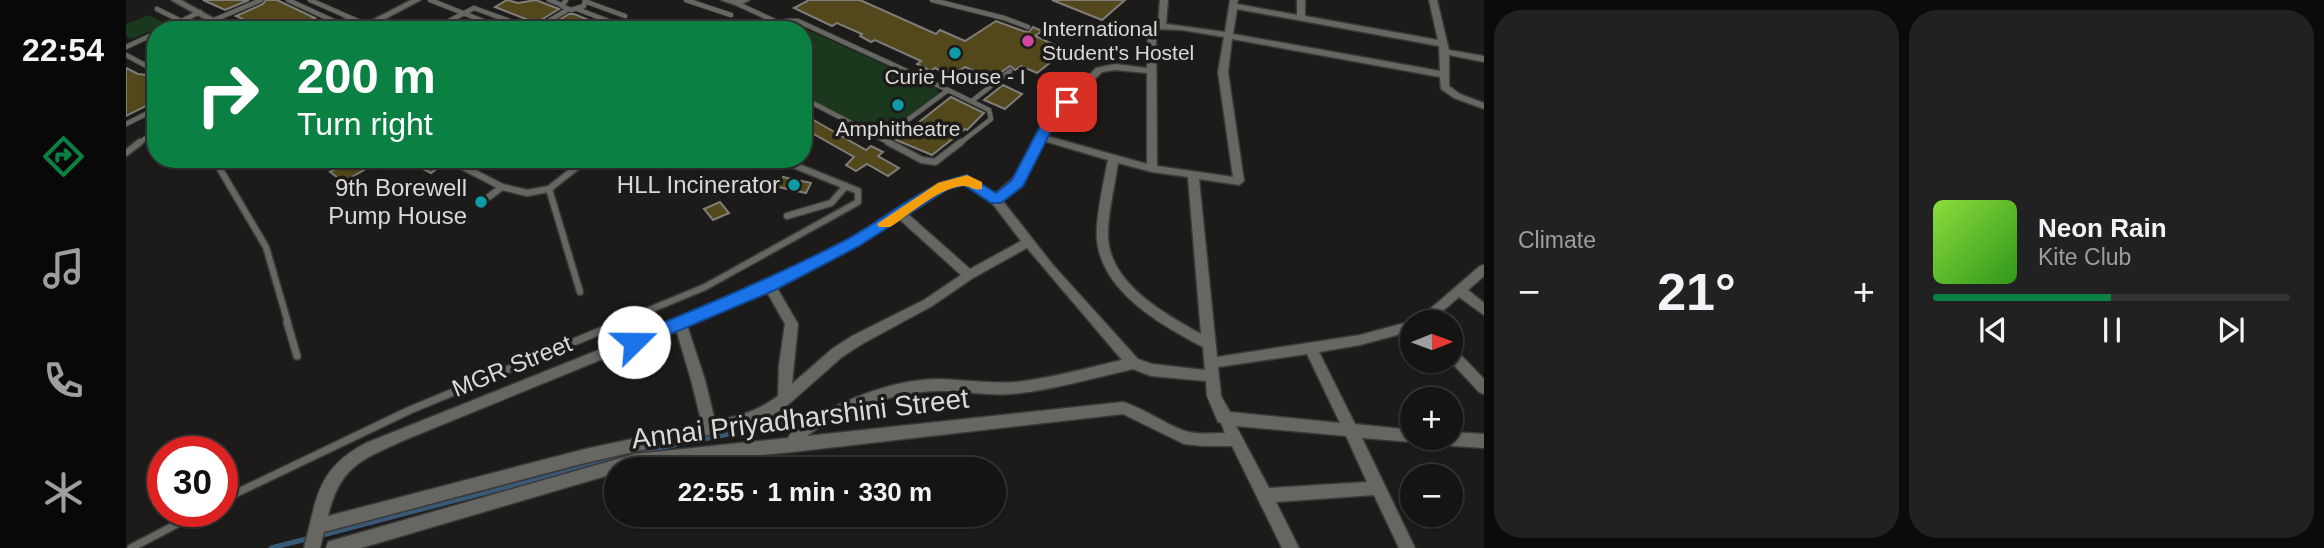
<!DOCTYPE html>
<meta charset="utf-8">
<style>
body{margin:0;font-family:Arial,sans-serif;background:#222121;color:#f1f3f6;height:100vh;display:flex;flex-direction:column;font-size:26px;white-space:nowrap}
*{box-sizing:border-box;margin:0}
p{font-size:23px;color:#9d9ea0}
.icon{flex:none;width:38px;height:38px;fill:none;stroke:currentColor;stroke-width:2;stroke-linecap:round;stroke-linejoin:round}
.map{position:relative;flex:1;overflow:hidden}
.sheet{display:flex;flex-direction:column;gap:10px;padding:10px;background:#0c0b0a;width:840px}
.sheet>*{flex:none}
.hud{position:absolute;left:21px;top:21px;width:665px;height:147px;border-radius:28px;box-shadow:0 2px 5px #0004,0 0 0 2px #343333;background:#0b8043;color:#fff;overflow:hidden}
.needle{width:46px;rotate:89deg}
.tools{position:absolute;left:1274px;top:310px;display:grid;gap:14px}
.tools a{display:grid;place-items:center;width:63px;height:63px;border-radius:50%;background:#151413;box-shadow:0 2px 5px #0004,0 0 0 2px #343333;font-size:35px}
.speed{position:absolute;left:21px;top:436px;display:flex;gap:14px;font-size:35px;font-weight:700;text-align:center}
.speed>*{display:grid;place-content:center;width:91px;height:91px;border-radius:50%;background:#151413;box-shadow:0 2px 5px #0004,0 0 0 2px #343333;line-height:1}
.speed .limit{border:10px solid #d22;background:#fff;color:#111}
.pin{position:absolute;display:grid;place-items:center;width:60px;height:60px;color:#fff;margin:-30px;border-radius:14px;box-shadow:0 4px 10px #0006}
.me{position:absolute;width:77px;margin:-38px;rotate:68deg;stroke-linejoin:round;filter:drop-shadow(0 0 5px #0008)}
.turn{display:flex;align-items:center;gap:24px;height:147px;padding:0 35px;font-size:32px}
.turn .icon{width:91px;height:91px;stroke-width:2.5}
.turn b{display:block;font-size:49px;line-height:60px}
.big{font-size:52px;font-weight:600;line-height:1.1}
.sheet .widget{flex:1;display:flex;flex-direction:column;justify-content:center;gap:10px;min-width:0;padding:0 24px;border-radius:28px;background:#222121}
.song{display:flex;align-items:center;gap:21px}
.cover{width:84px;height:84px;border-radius:10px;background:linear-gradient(135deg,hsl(90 70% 55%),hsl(110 70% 35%))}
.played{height:7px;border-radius:4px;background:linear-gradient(90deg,#0b8043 50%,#343333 50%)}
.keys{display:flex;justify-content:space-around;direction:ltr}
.heat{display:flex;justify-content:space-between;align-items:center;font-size:38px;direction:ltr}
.sheet .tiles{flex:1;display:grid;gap:10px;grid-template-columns:repeat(2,1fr)}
.trip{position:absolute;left:478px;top:457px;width:402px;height:70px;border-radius:35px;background:#151413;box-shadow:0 2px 5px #0004,0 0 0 2px #343333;font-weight:600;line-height:70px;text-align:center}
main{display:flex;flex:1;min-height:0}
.tabs{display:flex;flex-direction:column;width:126px;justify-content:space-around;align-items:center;background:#080808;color:#9d9ea0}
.tabs .icon{width:49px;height:49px}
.tabs .on{color:#0b8043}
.tabs b{font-size:32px;color:#f1f3f6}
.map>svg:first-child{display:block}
</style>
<main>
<nav class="tabs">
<b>22:54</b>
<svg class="icon on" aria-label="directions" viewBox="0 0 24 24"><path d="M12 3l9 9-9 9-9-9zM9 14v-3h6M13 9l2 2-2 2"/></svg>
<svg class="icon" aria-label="music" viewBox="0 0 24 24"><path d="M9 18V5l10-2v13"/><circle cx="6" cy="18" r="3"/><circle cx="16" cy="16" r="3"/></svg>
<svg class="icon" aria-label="phone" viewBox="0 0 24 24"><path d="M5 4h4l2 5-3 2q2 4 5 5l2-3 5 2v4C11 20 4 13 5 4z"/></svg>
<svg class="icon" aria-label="climate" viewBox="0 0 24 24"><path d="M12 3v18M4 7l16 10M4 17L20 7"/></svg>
</nav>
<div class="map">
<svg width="1358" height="548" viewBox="0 0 1358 548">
<rect width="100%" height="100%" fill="#1c1b19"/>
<!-- green -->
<g fill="#19381d">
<polygon points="23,15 40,24 6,39 0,36 0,24"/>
<polygon points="663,24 671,25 810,88 813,94 761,132 755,134 677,96 677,30 652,30"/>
</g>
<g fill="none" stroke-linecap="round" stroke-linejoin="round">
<!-- stream -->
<g stroke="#395979" stroke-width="5">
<polyline points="193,536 518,451 668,421"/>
<polyline points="145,548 184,538"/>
</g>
</g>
<!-- building -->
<g fill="#52481b" stroke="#7e7d7a" stroke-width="2">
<polygon points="77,0 123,0 99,10"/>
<polygon points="140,0 151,0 189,18 164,30 140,30 110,16 137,4"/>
<polygon points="381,0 392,3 410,0 433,9 410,23 369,7"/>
<polygon points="683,0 734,0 810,34 814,30 839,41 870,21 897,31 903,32 907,27 916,31 909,36 940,50 911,73 895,66 889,70 884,66 866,79 839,67 826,76 809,68 805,71 791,64 795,61 749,40 745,42 734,36 736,34 711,23 706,26 668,8"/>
<polygon points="926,0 999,0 976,20"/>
<polygon points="443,14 448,14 487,30 428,30 422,27"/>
<polygon points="0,68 12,74 30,76 30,101 0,116"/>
<polygon points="877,85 896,94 879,109 858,100"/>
<polygon points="825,97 858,113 841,130 839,129 806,155 770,140"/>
<polygon points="677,114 740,150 745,146 757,152 752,156 773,168 762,176 741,164 730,171 720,165 728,157 677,128"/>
<polygon points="220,159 257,159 224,178 215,180 204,172 210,169 207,167"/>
<polygon points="277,159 303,159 316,165 305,173"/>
<polygon points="657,177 685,183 680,193 652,187"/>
<polygon points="594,202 603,213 587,220 578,209"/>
</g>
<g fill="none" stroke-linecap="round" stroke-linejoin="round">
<!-- service-far2 casing -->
<g stroke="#3a3937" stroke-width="6">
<g id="service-far2">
<polyline points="162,0 212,23 227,19"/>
<polyline points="184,0 241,25"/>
<polyline points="304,0 380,30"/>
<polyline points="423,0 436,5"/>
<polyline points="440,0 436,6 445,10 458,6 459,0"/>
<polyline points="560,0 605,15"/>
<polyline points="806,0 878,18 902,27"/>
<polyline points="461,2 499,16"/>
<polyline points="612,4 655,24"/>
<polyline points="31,9 55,21"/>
<polyline points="451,9 506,30"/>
<polyline points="88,20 135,0"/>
<polyline points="37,30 74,12"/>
<polyline points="306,30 348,8 408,30 441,10"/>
<polyline points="645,30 660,21 672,21 822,90 756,139 677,98"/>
<polyline points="0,47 30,33"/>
<polyline points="0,55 30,71"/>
<polyline points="822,90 863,110 865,119 833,144"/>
<polyline points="846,101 884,71"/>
<polyline points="0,124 30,109"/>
<polyline points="756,139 765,144"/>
<polyline points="12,144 30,130"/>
</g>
</g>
<!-- service-far1 casing -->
<g stroke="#3a3937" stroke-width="9">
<g id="service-far1">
<polyline points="762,142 796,160 809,162 835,142"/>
<polyline points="0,153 14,142"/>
<polyline points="88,159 140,247 162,323"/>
<polyline points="322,159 376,187 401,193 423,189"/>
<polyline points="360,199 376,187"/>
<polyline points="661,216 705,203 720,186"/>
<polyline points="454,292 423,189 461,159"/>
<polyline points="492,323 579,287 732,202 732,191 653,159"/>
</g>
</g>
<!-- service casing -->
<g stroke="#3a3937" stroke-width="10">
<g id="service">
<polyline points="161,322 171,356"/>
<polyline points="96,500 284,410 496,322"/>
<polyline points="5,548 76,511"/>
</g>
</g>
<!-- minor casing -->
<g stroke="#3a3937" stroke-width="3">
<g id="minor">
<polygon points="45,0 55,0 109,30 98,30"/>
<polygon points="285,0 295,0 238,30 227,30"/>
<polygon points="595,0 624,0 612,6"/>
<path d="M1034 0H1042L1040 24 1099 32 1104 0H1112L1111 4 1171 15V0H1179V16L1312 40 1303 0H1311L1323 50 1358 56V62L1323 55V86L1334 94 1358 103V109L1328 98 1315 89 1314 77 1106 39 1102 72 1118 181 1113 185 1073 179 1091 357 1234 335 1286 321 1289 322 1354 266 1358 265V276L1342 290 1358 303V315L1333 297 1304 322H1286V331L1234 345 1193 352 1229 424 1286 430V438H1293L1291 441 1286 442 1236 438 1289 548H1273L1248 495 1150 502 1173 548H1156L1106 446H1077L1058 444 997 414 666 452 490 469V473L235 548H200L202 542 208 540 509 454 662 438C670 423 686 418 701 410 737 393 774 379 815 379 840 380 865 384 890 382 926 378 961 368 996 360L901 248 847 278 806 306 736 344 716 357 664 403 646 416 626 425 459 463 198 532 194 548H178C191 499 190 469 240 443L640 283 724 239 813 183 840 176 869 194 892 174 921 116 970 68 989 64 1021 68 1022 31 988 36 984 33 988 30 1032 24ZM1111 9 1313 46 1314 71 1107 34ZM1030 29 1056 30 1098 37 1092 72 1107 177 1031 166ZM989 70 1021 73V164L921 136 929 119 976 72ZM918 141 982 160C978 180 969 221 971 240 976 292 1035 325 1077 347L1079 370 1026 364 1012 359 927 265 876 200 900 179ZM992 163 1026 172 1062 177 1075 334C1039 314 984 284 982 237 981 216 989 185 992 163ZM838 184 866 203 895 241 844 269 782 214 821 189ZM773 219 835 275 798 300 726 336 706 349 666 384 672 324 651 288 732 245ZM641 292 659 324 653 365 652 396C632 411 614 416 589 421L579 380 561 325ZM550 329 565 380 576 424 459 449 202 516C214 465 237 459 281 439ZM1181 354 1214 423 1104 412 1095 396 1092 367ZM1007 369 1025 376 1080 381 1081 396 1092 422 1095 423 1099 433C1086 433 1072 435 1059 431 1038 424 1020 409 997 402L681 436C715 410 774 390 816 391 840 391 863 396 886 394 927 390 967 378 1007 369ZM1110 426 1220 436 1241 482 1143 488Z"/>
<polygon points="1325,349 1330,350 1358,379 1358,394 1353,392 1323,360 1325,360"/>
<polygon points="1325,432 1358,434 1358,448 1313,445 1308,443 1306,438 1325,438"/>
</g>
</g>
<!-- service-far2 -->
<use href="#service-far2" stroke="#666662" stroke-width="4.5"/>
<!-- service-far1 -->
<use href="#service-far1" stroke="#666662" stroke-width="6"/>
<!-- service -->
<use href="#service" stroke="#666662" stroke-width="7"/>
<!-- minor -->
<use href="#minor" fill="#666662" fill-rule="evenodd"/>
</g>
<!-- route -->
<path fill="#1a73e8" stroke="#114b97" stroke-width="2" d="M941 98 947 102 931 119 897 186 875 203H865L838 185 822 189 733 246 649 290 514 347H502L500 342 502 337C576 307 648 277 718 241 761 218 792 187 841 175L870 193 886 180 920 115Z"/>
<!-- slow -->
<path fill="#f59e0b" d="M841 175 856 182V189C848 191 843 185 836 186 811 189 785 214 764 227H753L751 224 812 183Z"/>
<!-- markers -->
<circle fill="#d1479c" stroke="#1c1b19" stroke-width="2.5" cx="902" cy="41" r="7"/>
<g fill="#0f9aa8" stroke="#1c1b19" stroke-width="2.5">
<circle cx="829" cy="53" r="7"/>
<circle cx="772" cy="105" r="7"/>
<circle cx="668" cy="185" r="7"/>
<circle cx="355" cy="202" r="7"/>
</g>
<g text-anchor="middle" stroke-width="7" stroke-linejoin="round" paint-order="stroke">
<!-- far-poi labels -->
<g font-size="21" fill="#dad9d7" stroke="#1c1b19">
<text x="916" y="36" text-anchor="start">International<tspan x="916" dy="24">Student's Hostel</tspan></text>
<text x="829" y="84">Curie House - I</text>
<text x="772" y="136">Amphitheatre</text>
</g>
<!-- poi labels -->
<g font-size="24" fill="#dad9d7" stroke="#1c1b19" text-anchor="end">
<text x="654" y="193">HLL Incinerator</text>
<text x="341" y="196">9th Borewell<tspan x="341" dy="28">Pump House</tspan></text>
</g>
<!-- street labels -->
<g font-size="24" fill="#dad9d7" stroke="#1c1b19">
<text transform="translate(386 366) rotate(-22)" y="8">MGR Street</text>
</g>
<!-- near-street labels -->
<g font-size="28" fill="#dad9d7" stroke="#1c1b19">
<text transform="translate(674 418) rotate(-7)" y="10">Annai Priyadharshini Street</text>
</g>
</g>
</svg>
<div class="tools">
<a><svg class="needle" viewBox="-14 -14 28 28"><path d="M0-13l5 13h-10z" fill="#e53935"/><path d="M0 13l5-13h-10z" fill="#9d9ea0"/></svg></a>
<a>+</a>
<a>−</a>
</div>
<div class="speed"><div class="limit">30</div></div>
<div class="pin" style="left:941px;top:102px;background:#d93025"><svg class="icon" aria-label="arrive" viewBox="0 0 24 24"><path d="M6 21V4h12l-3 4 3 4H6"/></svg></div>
<svg class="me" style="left:508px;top:342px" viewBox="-20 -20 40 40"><circle r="19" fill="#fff"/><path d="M0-13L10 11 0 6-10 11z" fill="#1a73e8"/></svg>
<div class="trip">22:55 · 1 min · 330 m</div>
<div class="hud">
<div class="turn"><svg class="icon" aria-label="right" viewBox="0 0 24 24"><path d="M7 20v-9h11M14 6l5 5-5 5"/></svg><div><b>200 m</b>Turn right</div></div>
</div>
</div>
<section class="sheet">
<div class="tiles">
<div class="widget"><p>Climate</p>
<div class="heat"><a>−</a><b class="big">21°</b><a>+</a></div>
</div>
<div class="widget">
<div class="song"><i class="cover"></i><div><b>Neon Rain</b><p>Kite Club</p></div></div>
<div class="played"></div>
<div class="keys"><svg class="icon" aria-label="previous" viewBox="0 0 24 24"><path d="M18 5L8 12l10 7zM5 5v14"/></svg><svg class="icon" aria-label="pause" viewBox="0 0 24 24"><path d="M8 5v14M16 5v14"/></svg><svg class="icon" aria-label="next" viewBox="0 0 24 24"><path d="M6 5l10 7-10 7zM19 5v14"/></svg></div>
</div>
</div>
</section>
</main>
